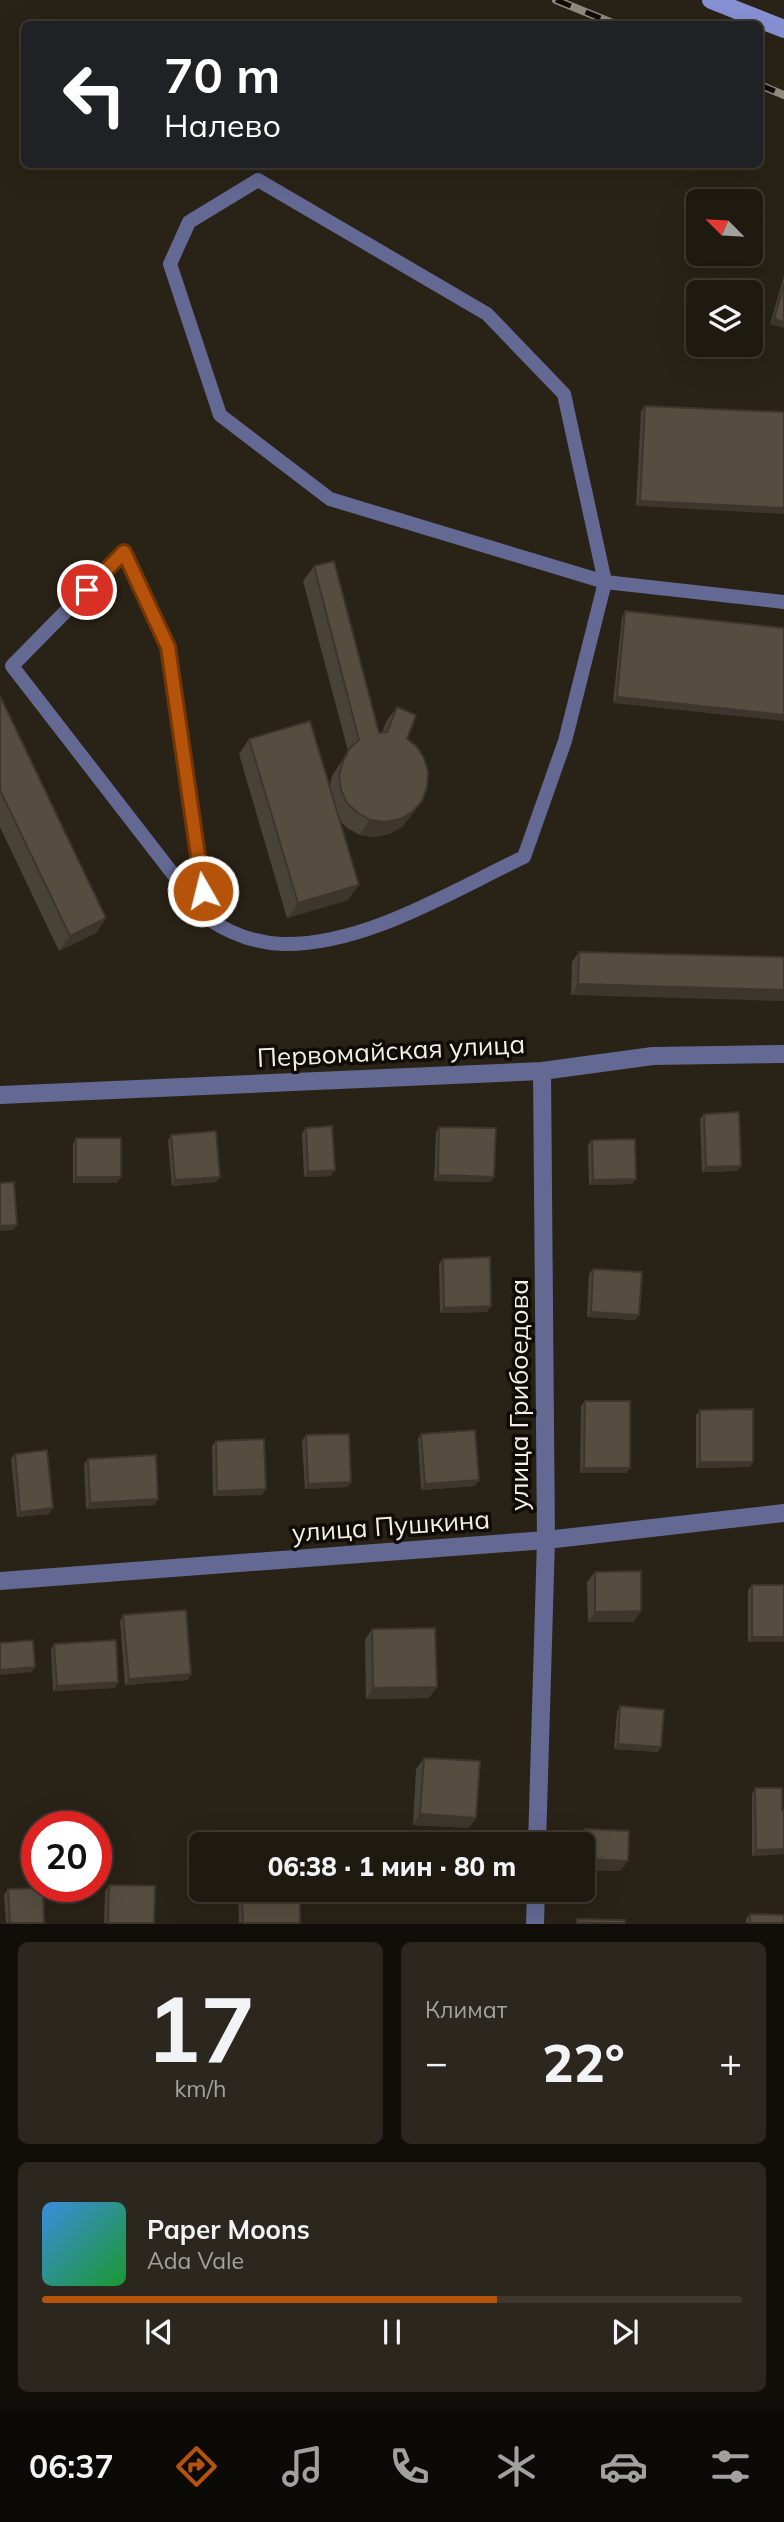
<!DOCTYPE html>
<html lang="ru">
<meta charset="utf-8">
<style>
body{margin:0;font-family:Mulish,sans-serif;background:#2c271e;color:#f1f3f6;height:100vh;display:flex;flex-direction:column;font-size:26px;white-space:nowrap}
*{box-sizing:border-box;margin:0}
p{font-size:23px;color:#a1a19f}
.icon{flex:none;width:38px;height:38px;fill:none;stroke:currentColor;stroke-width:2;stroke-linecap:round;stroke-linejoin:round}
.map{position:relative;height:1924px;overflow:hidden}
.panel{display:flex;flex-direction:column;gap:18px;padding:18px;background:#110e09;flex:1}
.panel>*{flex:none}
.hud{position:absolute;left:21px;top:21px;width:742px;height:147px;border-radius:10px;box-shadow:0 7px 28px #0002,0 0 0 2px #3c3830;background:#202124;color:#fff;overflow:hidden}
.needle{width:46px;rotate:294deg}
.fabs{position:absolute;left:686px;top:189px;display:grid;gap:14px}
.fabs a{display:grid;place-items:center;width:77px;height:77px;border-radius:10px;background:#1f1a10;box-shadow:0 7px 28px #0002,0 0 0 2px #3c3830;font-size:35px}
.speed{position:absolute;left:21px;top:1811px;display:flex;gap:14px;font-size:35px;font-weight:700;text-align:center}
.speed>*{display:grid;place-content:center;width:91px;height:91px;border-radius:50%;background:#1f1a10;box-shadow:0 7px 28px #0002,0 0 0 2px #3c3830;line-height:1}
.speed .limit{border:10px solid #d22;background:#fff;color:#111}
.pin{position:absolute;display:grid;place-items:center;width:60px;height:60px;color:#fff;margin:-30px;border:4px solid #fff;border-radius:50%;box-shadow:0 2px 7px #0007}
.me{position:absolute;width:77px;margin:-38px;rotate:352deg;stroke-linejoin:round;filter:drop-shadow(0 0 5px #0008)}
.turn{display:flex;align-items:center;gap:24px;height:147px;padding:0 28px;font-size:32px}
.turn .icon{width:91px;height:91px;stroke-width:2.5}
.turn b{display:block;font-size:49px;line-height:60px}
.big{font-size:52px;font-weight:800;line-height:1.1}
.panel .tile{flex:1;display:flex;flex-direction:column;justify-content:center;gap:10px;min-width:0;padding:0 24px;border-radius:10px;background:#2c271e}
.panel .dial{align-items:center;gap:0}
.dial b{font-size:91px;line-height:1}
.song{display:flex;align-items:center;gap:21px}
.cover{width:84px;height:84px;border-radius:10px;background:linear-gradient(135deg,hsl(210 70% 55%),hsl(130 70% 35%))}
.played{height:7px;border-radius:4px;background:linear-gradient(90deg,#b45309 65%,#3c3830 65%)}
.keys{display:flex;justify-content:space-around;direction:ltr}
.heat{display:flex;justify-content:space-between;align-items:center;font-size:38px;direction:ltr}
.panel .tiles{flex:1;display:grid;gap:18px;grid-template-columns:1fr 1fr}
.tile:last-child{grid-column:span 2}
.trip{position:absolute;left:189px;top:1832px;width:406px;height:70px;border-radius:10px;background:#1f1a10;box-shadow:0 7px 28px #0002,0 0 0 2px #3c3830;font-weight:800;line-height:70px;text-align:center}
.tab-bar{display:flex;height:112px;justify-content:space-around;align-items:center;background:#0c0a06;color:#a1a19f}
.tab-bar .icon{width:49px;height:49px}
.tab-bar .active{color:#b45309}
.tab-bar b{font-size:32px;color:#f1f3f6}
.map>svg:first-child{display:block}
</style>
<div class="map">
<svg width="784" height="1924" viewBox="0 0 784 1924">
<rect width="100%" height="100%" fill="#292216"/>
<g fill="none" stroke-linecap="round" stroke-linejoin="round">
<!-- service -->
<g stroke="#636993" stroke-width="14">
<polygon points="258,180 487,314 564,394 605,582 330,499 220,415 170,264 189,222"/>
<path d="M207 918 168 647 124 552 12 666 207 918C229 933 256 943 282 944 364 946 452 891 524 857L565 741 605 582 784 602"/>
</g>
<!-- minor -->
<g stroke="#636993" stroke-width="18">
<polyline points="0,1095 542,1071 653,1056 784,1054"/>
<polyline points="0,1581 546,1540 784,1513"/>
<polyline points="537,1844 546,1540 542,1071"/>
<polyline points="535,1924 536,1890"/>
</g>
<!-- secondary -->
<polyline stroke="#8790d3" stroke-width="18" points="711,0 784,29"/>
<!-- rail casing -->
<g stroke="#908b80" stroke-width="8">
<g id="rail">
<polyline points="556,0 615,24"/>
<polyline points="760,85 784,95"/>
</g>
</g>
<!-- rail -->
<use href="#rail" stroke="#0f0c07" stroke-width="5" stroke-dasharray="16" stroke-linecap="butt"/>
</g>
<!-- wall -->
<g fill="#494236">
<polygon points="784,276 784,328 770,324"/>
<polygon points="645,406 784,412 636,506 641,411"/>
<polygon points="314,566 379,733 382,733 386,722 397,707 407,739 422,801 402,827 389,834 375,837 360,835 347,828 340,821 348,900 287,918 239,754 249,739 330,786 332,776 348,751 303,581"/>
<polygon points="625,611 784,628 613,703 622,617"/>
<polygon points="0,696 106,918 96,933 59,951 0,827"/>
<polygon points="579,952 784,957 571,995 572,962"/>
<polygon points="704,1114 737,1171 702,1172 700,1119"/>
<polygon points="439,1127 491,1182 434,1181 436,1132"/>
<polygon points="306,1128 331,1176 304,1177 302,1133"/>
<polygon points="171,1135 216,1182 172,1186 168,1140"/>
<polygon points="76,1138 117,1183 73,1183 73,1144"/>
<polygon points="592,1140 636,1179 632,1184 589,1185 588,1145"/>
<polygon points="443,1259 487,1312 440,1313 439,1264"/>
<polygon points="593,1269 639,1315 635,1320 587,1317 589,1274"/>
<polygon points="585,1401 630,1468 626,1473 580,1473 581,1406"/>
<polygon points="700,1410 750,1467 696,1468 696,1415"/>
<polygon points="421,1434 475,1486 421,1490 418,1439"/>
<polygon points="306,1435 351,1482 347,1487 305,1489 302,1441"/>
<polygon points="216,1441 262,1495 213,1496 212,1446"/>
<polygon points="15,1454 49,1514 17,1517 11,1459"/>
<polygon points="88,1459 158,1499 154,1505 86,1509 84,1464"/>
<polygon points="595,1572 641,1611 633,1622 588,1622 587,1582"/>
<polygon points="752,1585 784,1642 748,1642 748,1590"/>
<polygon points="123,1615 191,1674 187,1680 125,1685 120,1621"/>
<polygon points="372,1629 429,1698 366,1699 365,1640"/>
<polygon points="54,1644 118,1682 115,1688 53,1691 51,1649"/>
<polygon points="620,1706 658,1752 614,1749 617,1712"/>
<polygon points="424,1758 476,1818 469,1828 413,1825 416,1769"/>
<polygon points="755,1788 782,1810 784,1854 752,1856 752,1794"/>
<polygon points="585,1829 620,1871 583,1870 583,1844 577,1844 577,1840"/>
<polygon points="109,1885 154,1923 104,1923 105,1891"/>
<polygon points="8,1889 44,1923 6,1923 4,1895"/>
<polygon points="240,1890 300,1890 300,1923 239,1923 238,1893"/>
<polygon points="750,1914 784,1923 746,1923 746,1919"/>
</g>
<!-- shaded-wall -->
<g fill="#3c362c">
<polygon points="774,319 784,322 784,328 770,324"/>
<polygon points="640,501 784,508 784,514 636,506"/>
<polygon points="617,697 784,715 784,721 613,703"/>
<polygon points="422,801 402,827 389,834 375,837 360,835 370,820"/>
<polygon points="359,885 348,900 287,918 298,903"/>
<polygon points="106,918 96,933 59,951 70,936"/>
<polygon points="578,984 784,990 784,1001 571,995"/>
<polygon points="741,1166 737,1171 702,1172 706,1167"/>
<polygon points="335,1170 331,1176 304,1177 308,1172"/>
<polygon points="438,1175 494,1177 491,1182 434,1181"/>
<polygon points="76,1177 121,1177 117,1183 73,1183"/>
<polygon points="220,1177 216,1182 172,1186 175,1180"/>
<polygon points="636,1179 632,1184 589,1185 593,1180"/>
<polygon points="17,1225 13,1230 0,1231 0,1226"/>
<polygon points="491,1306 487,1312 440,1313 444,1308"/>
<polygon points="591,1312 639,1315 635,1320 587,1317"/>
<polygon points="700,1462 753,1462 750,1467 696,1468"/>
<polygon points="584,1468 630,1468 626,1473 580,1473"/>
<polygon points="479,1480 475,1486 421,1490 425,1484"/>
<polygon points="351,1482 347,1487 305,1489 308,1484"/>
<polygon points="266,1489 262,1495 213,1496 217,1491"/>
<polygon points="158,1499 154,1505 86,1509 90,1503"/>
<polygon points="53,1508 49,1514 17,1517 20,1512"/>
<polygon points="641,1611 633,1622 588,1622 595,1612"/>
<polygon points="752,1637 784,1637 784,1642 748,1642"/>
<polygon points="35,1667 32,1672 0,1675 0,1670"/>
<polygon points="191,1674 187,1680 125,1685 129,1679"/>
<polygon points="118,1682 115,1688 53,1691 57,1686"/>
<polygon points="437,1687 429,1698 366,1699 373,1688"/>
<polygon points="618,1744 661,1747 658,1752 614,1749"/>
<polygon points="420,1814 476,1818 469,1828 413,1825"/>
<polygon points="784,1849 784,1854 752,1856 756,1850"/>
<polygon points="584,1859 628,1861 620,1871 583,1870 583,1860"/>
</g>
<!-- building -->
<g fill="#554d3f" stroke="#3c362c" stroke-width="2">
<polygon points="784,284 784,322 774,319"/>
<polygon points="645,406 784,412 784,508 640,501"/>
<polygon points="334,561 379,733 387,732 397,707 416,715 407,739 416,746 424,758 428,772 427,787 422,801 412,812 400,819 385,822 370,820 358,813 347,803 341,790 339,775 343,761 350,748 359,740 314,566"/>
<polygon points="625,611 784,628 784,715 617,697"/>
<polygon points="0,696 106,918 70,936 0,790"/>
<polygon points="310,721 359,885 298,903 249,739"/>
<polygon points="579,952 784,957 784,990 578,984"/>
<polygon points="739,1112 741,1166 706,1167 704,1114"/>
<polygon points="332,1126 335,1170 308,1172 306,1128"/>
<polygon points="439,1127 496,1128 494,1177 438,1175"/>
<polygon points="216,1131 220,1177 175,1180 171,1135"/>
<rect x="76" y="1138" width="45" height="39"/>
<polygon points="635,1139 636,1179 593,1180 592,1140"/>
<polygon points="14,1182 17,1225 0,1226 0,1183"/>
<polygon points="490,1257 491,1306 444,1308 443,1259"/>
<polygon points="593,1269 642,1272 639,1315 591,1312"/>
<polygon points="585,1401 630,1401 630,1468 584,1468"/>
<polygon points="753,1409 753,1462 700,1462 700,1410"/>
<polygon points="475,1430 479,1480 425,1484 421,1434"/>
<polygon points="349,1434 351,1482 308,1484 306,1435"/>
<polygon points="264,1439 266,1489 217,1491 216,1441"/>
<polygon points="47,1450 53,1508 20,1512 15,1454"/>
<polygon points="156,1455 158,1499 90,1503 88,1459"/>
<polygon points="641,1571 641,1611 595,1612 595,1572"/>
<rect x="752" y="1585" width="32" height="52"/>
<polygon points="186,1610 191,1674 129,1679 123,1615"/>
<polygon points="435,1628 437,1687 373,1688 372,1629"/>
<polygon points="33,1640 35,1667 0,1670 0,1643"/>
<polygon points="116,1640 118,1682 57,1686 54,1644"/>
<polygon points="620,1706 664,1710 661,1747 618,1744"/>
<polygon points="424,1758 480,1761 476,1818 420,1814"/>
<polygon points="755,1788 782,1788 782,1810 784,1810 784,1849 756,1850"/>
<polygon points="585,1829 629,1831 628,1861 584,1859"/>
<polygon points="109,1885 155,1886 154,1923 108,1923"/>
<polygon points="43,1888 44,1923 10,1923 8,1889"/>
<polygon points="242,1890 300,1890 300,1923 243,1923"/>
<polygon points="750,1914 784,1915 784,1923 750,1923"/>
<polygon points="577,1919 625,1920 625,1923 577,1923"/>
</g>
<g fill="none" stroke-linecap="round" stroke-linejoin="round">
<!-- route casing -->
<g stroke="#753606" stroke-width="18">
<polyline id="route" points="87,590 124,552 168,647 203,891"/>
</g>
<!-- route -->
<use href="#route" stroke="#b45309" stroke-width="12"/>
</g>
<g text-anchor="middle" stroke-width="7" stroke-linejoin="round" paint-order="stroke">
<!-- street labels -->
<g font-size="26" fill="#f3efe6" stroke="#0f0c07">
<text transform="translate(391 1051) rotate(-3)" y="9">Первомайская улица</text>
<text transform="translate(519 1395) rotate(-90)" y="9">улица Грибоедова</text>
<text transform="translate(391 1526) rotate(-4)" y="9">улица Пушкина</text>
</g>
</g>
</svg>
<div class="fabs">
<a><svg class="needle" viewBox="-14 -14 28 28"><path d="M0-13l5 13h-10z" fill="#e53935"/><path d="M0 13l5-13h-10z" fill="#a1a19f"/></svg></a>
<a><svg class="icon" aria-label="layers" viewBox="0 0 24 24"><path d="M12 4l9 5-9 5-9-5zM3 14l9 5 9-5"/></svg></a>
</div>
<div class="speed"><div class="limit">20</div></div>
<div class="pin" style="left:87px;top:590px;background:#d93025"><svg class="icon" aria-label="arrive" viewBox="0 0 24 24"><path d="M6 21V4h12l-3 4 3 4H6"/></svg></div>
<svg class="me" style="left:203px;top:891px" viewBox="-20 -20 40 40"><circle r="17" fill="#b45309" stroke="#fff" stroke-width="3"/><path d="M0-11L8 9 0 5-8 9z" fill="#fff"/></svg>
<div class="trip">06:38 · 1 мин · 80 m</div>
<div class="hud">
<div class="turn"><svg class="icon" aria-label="left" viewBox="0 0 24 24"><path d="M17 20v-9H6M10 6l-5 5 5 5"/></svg><div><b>70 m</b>Налево</div></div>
</div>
</div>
<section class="panel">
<div class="tiles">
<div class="tile dial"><b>17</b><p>km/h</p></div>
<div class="tile"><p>Климат</p>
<div class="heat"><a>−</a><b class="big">22°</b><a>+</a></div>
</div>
<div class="tile">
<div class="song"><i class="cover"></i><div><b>Paper Moons</b><p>Ada Vale</p></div></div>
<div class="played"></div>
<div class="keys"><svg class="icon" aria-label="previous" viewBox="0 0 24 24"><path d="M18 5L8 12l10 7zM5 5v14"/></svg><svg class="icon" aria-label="pause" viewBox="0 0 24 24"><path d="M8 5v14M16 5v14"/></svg><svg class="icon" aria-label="next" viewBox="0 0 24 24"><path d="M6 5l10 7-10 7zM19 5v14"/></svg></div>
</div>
</div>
</section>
<nav class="tab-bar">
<b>06:37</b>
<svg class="icon active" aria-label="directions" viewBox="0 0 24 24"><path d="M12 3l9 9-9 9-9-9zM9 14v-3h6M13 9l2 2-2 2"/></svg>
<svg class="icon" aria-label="music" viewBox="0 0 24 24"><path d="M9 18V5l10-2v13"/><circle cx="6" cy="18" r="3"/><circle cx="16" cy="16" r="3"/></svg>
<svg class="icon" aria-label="phone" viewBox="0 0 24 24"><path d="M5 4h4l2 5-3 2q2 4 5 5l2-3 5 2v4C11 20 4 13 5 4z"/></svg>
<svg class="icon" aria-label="climate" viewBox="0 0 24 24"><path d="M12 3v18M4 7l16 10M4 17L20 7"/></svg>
<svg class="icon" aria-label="car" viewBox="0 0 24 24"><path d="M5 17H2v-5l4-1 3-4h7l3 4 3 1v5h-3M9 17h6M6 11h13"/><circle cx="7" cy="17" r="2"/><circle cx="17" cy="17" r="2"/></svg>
<svg class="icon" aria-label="filters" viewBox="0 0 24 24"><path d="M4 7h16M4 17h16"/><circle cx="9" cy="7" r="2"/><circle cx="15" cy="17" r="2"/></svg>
</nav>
